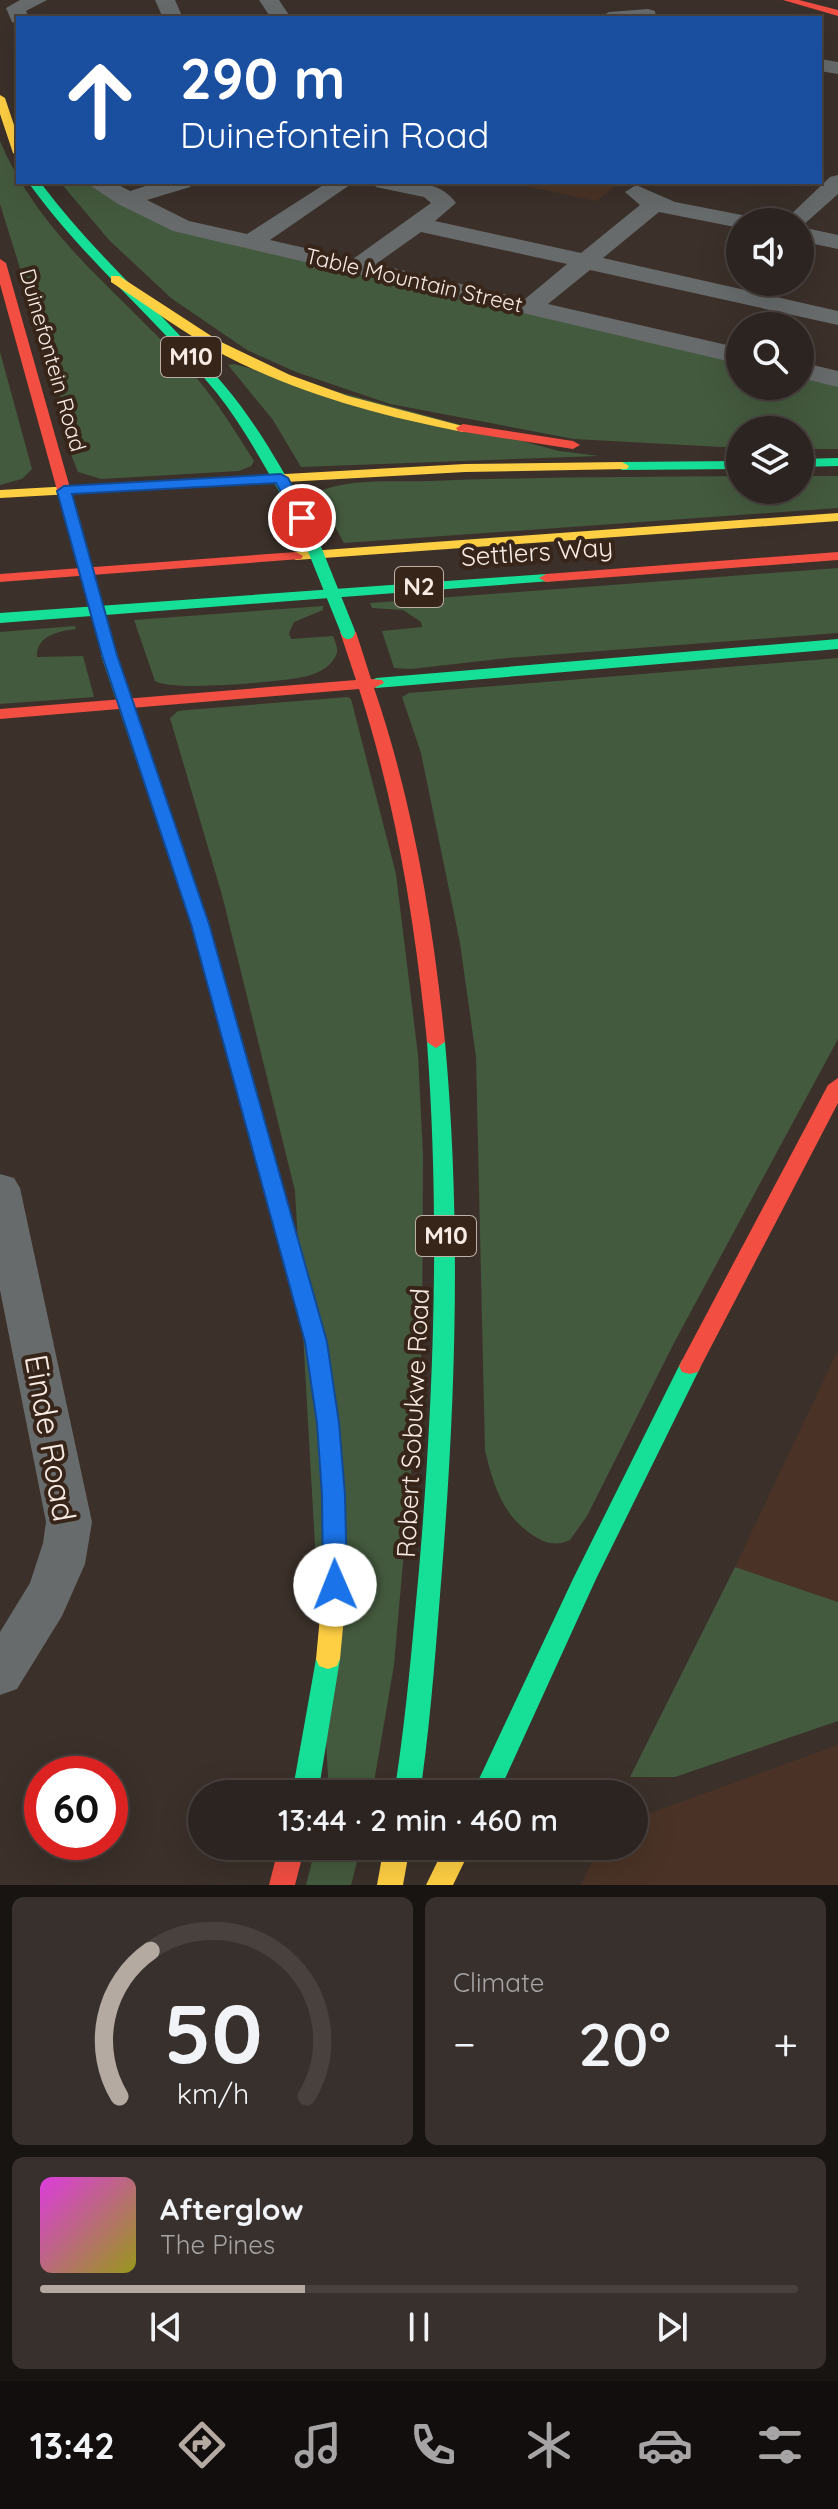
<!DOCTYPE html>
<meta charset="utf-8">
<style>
body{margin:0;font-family:Quicksand,sans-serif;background:#38302d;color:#f1f3f6;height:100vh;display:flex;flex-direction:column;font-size:30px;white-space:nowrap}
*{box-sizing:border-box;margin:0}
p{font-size:26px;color:#a6a4a5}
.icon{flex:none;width:44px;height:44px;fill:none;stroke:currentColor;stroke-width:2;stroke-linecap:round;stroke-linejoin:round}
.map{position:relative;height:1885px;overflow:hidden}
.sheet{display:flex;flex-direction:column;gap:12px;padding:12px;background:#181412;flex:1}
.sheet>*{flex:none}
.top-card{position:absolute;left:16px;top:16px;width:806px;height:168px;border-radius:0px;box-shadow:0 8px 32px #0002,0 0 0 2px #48413e;background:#1a4fa0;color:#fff;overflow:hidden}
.buttons{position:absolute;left:726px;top:208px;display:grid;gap:16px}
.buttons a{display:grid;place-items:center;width:88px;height:88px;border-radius:50%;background:#2c2420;box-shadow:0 8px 32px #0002,0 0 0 2px #48413e;font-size:40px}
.speed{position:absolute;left:24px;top:1756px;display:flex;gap:16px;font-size:40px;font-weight:700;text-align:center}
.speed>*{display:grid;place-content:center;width:104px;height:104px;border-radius:50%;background:#2c2420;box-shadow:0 8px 32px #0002,0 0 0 2px #48413e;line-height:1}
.speed .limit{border:12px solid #d22;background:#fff;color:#111}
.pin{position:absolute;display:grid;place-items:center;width:68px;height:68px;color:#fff;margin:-34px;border:4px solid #fff;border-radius:50%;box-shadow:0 2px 8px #0007}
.me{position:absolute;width:88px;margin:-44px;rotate:359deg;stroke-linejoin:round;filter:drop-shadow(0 0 6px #0008)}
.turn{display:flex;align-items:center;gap:28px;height:168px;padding:0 32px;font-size:36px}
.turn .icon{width:104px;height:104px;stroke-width:2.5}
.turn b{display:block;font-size:56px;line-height:68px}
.big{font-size:60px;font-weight:600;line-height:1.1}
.sheet .card{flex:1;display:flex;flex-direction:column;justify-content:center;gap:12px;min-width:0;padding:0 28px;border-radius:12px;background:#38302d}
.sheet .dial{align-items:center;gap:0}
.dial svg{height:208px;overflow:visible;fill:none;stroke:#48413e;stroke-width:7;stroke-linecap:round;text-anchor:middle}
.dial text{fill:#f1f3f6;stroke:none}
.song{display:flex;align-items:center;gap:24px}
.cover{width:96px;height:96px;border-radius:12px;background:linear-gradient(135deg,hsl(300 70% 55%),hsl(60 70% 35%))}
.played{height:8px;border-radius:4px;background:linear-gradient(90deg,#b5aaa2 35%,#48413e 35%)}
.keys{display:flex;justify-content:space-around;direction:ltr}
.heat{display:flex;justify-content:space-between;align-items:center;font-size:44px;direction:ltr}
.sheet .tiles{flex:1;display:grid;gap:12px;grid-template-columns:1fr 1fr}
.card:last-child{grid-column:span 2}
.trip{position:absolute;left:188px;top:1780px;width:460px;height:80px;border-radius:40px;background:#2c2420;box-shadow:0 8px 32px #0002,0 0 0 2px #48413e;font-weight:600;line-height:80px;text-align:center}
.dock{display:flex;height:128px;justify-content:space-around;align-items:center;background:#120e0d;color:#a6a4a5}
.dock .icon{width:56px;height:56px}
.dock .selected{color:#b5aaa2}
.dock b{font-size:36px;color:#f1f3f6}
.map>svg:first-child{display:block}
</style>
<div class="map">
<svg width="838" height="1885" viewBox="0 0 838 1885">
<rect width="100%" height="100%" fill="#3b302a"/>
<!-- built -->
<g fill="#4a3326">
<polygon points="507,182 621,182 596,201"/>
<polygon points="838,1350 838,1602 735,1567"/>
<polygon points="838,1745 838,1885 581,1885 599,1846 634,1846 634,1819"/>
</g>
<!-- green -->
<g fill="#445a3e">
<path d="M0 141C41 237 117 290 186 366 213 395 233 428 254 461L251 466 239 471 101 479 78 472 70 452 77 451 0 204Z"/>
<polygon points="60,182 88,182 138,212 740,361 740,386 800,386 800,375 838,384 838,449 800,449 800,430 740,430 740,448 574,439 390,404 296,372 247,350 171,298 109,240"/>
<polygon points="0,352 32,469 22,479 0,485"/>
<polygon points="234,364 559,451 599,456 301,467 273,420 228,365"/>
<path d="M740 476V490H800V476H838V508L344 543 318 496 320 491C352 478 394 482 429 481 532 477 636 477 740 476Z"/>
<polygon points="838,568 838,633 508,658 411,669 394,668 382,631 422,627 421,622 403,610 372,608 370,603"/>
<path d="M323 606V610L294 622 289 633 291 639 333 636C336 644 340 651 334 659 328 669 314 675 303 677 278 682 174 692 155 681L134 620Z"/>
<path d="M75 626 76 629C58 631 36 636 37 657L83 656 94 697 0 704V632Z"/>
<path d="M838 658V1039L675 1341 587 1516 570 1540C556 1546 547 1544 534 1536 502 1515 494 1486 485 1451L476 1057 460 943 421 753 402 697 409 693Z"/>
<polygon points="348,697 351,699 396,874 418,1055 423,1155 422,1345 394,1665 372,1794 329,1794 295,1191 222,895 170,718 178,711 187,710"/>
<polygon points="735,1567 838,1602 838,1721 675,1777 630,1777"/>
<polygon points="316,1846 361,1846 351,1885 306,1885"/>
</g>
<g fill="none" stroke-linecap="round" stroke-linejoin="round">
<!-- street -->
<g fill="#686b6b" fill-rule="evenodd">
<polygon points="20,0 47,0 26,11 29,18 18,18 18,24 12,22 6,8"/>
<polygon points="155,0 175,0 183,18 163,18"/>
<polygon points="259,0 279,0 291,18 271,18"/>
<polygon points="648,9 655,11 656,18 599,18 609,12"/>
<polygon points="820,59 838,62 838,74 820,71"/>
<polygon points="838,175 838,194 801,227 838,235 838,249 800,241 800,222 783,222 830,177"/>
<path d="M85 182H113L130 191 158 182H193L190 187 147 200 189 221 247 234 328 182H354L270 240 353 259 431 203 424 197 376 187 373 182C402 182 437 177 456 203L435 221 581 253 640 205 625 192 636 185 675 202 752 217 756 222H740V228L659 212 603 258 838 311V325L590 270 548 304 740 348V364L173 231 118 204ZM421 232 567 264 525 299 376 264Z"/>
<polygon points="800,362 838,371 838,387 800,378"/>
<polygon points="0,1174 14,1178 20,1188 92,1522 85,1564 62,1616 17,1689 0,1695 0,1632 30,1583 43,1543 46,1522 0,1290"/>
</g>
<!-- fast -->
<g fill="#16e098" fill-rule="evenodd">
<path d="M28 182H40C95 256 165 314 224 385 258 425 284 472 309 518L307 521H297C270 478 248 432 216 392 157 319 83 259 28 182Z"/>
<polygon points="838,458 838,466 800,467 800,459"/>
<polygon points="740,461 740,469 622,470 615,466 622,462"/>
<polygon points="546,574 553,578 551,581 0,623 0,613"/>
<polygon points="838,639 838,649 376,688 368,683 376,678"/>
<polygon points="109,650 117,655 209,924 235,1017 233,1021 226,1023 217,1017 191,924 101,655"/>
<path d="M436 1036 445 1042C461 1218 456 1394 442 1570 436 1645 431 1720 420 1794H394C406 1720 412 1645 419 1570 434 1394 440 1219 427 1042Z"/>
<polygon points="690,1358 698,1360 701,1366 596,1579 498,1794 472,1794 573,1579 682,1360"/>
<polygon points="328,1649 337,1652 340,1659 318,1794 292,1794 316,1659 319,1652"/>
</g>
<!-- slow -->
<g fill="#ffcf43" fill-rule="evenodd">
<polygon points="0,95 5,98 18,137 18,156 13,153 0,114"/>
<path d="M111 276H119L219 341 290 375 348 396 470 428 463 432C381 416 299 394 224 355 185 334 148 306 111 282Z"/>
<polygon points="622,462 629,466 627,469 465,472 0,498 0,490 465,464"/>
<polygon points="838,513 838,521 296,560 289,556 296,552"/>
<polygon points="226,1011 235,1017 327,1342 339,1423 345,1495 347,1585 340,1659 337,1666 328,1669 319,1666 316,1659 323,1585 323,1495 317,1423 305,1342 217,1017"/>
<polygon points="384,1846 410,1846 403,1885 377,1885"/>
<polygon points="445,1846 472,1846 453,1885 426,1885"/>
</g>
<!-- jam -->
<g fill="#f24e42" fill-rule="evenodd">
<polygon points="783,0 799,0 838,10 838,16"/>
<polygon points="0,259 6,263 84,537 82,540 72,540 70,537 0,284"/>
<polygon points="463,424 573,441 580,445 573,449 458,431 456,428"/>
<polygon points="296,552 303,556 301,559 0,582 0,574"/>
<polygon points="838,552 838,560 546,582 539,578 546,574"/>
<path d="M348 627 356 632 371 679 382 680 384 683 374 688C413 802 433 922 445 1042L436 1048 427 1042C415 923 396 803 359 689L0 719V709L356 680 340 632Z"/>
<polygon points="838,1078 838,1103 701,1366 698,1372 690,1374 682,1372 679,1366 828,1085"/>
<polygon points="279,1846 305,1846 295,1885 269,1885"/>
</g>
<!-- fast-bridge -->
<g stroke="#16e098" stroke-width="14">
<polyline points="302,518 348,632"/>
<polyline points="77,537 109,655"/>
</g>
</g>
<!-- route -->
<polygon fill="#1a73e8" stroke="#114b97" stroke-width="2" points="281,474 288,478 309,518 307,521 297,521 276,483 72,494 117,655 209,924 327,1342 339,1423 345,1495 347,1585 343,1592 335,1595 326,1592 323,1585 322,1495 317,1423 305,1342 191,924 102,655 57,491 64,486"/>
<g text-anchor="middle" stroke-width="8" stroke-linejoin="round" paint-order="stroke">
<!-- far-street labels -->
<g font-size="22" fill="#f7ebe3" stroke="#37251a">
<text transform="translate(414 280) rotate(13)" y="8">Table Mountain Street</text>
<text transform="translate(53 360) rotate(74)" y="8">Duinefontein Road</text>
</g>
<!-- shield labels -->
<g fill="#37251a" stroke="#bdb0a7" stroke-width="2">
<rect x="161" y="337" width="60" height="40" rx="6"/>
<rect x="395" y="567" width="48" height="40" rx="6"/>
<rect x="416" y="1216" width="60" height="40" rx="6"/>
</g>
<g font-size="24" font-weight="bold" fill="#f7ebe3">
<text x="191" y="365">M10</text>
<text x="419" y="595">N2</text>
<text x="446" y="1244">M10</text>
</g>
<!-- street labels -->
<g font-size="26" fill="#f7ebe3" stroke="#37251a">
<text transform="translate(537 552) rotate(-4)" y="9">Settlers Way</text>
<text transform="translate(413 1423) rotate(-87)" y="9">Robert Sobukwe Road</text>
</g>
<!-- near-street labels -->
<g font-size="32" fill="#f7ebe3" stroke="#37251a">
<text transform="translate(50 1438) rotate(80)" y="11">Einde Road</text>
</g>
</g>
</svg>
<div class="buttons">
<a><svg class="icon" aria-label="sound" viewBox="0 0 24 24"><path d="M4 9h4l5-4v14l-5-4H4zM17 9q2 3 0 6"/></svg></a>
<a><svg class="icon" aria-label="search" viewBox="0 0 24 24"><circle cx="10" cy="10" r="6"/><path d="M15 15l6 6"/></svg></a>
<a><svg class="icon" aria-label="layers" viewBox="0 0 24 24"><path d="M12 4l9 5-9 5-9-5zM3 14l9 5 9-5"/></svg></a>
</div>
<div class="speed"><div class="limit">60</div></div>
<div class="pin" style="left:302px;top:518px;background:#d93025"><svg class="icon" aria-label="arrive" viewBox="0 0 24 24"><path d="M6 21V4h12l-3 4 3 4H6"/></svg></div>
<svg class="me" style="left:335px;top:1585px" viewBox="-20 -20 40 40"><circle r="19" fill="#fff"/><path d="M0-13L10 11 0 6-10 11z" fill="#1a73e8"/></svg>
<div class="trip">13:44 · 2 min · 460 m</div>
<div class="top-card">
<div class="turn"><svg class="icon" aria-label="ahead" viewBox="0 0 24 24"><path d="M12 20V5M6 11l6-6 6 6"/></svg><div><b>290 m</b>Duinefontein Road</div></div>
</div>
</div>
<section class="sheet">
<div class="tiles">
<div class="card dial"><svg viewBox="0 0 100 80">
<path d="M14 69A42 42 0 1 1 86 69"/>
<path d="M14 69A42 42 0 0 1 26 13" stroke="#b5aaa2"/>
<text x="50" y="56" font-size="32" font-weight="700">50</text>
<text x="50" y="72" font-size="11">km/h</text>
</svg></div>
<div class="card"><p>Climate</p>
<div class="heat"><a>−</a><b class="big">20°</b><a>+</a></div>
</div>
<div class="card">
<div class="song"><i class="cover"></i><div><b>Afterglow</b><p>The Pines</p></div></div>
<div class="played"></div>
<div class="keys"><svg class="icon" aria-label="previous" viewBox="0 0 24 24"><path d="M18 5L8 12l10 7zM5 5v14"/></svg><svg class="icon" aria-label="pause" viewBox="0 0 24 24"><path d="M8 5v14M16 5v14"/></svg><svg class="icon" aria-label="next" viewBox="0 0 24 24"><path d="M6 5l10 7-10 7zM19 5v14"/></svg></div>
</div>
</div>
</section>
<nav class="dock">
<b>13:42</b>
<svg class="icon selected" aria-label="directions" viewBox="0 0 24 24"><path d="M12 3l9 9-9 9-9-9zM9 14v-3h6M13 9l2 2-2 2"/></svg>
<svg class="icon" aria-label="music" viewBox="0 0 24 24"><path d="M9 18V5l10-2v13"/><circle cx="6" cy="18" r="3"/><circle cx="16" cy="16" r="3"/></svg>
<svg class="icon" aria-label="phone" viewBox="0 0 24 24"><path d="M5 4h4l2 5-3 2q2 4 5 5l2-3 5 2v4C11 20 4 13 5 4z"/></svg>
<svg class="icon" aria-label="climate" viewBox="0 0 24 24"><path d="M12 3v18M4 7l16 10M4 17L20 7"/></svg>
<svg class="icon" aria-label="car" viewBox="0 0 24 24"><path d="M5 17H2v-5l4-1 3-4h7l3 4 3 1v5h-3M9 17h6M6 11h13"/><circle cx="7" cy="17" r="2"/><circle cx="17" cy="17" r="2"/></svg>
<svg class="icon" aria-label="filters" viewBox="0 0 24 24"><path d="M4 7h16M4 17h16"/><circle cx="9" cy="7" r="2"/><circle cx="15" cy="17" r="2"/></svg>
</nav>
